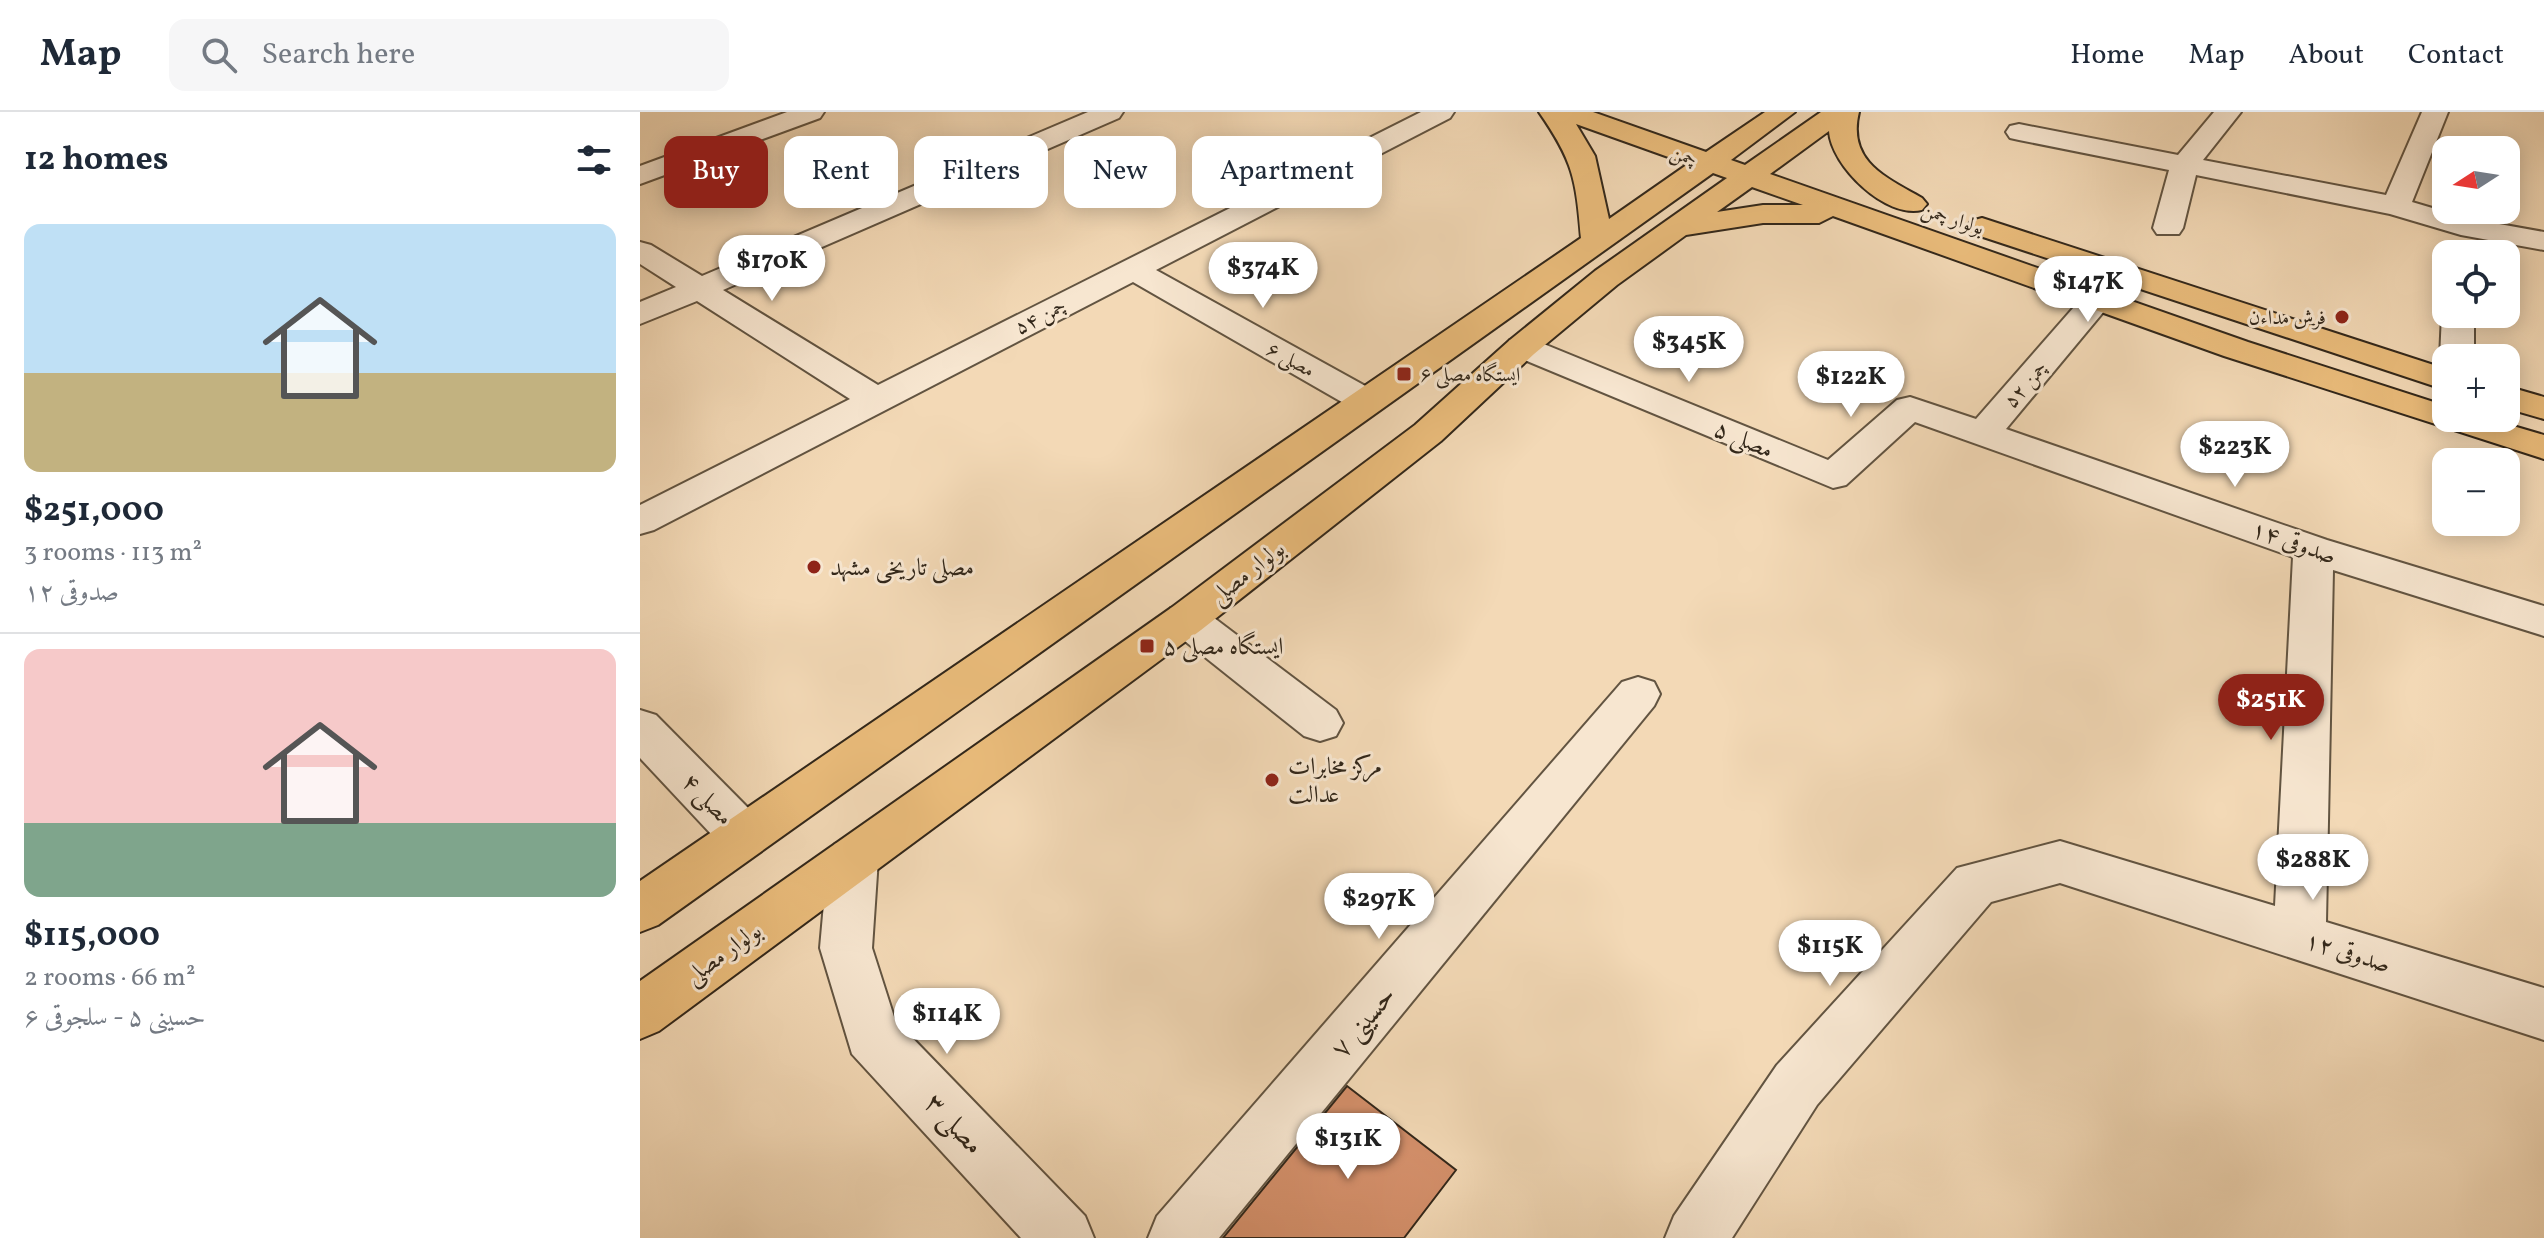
<!DOCTYPE html>
<meta charset="utf-8">
<style>
:root{--surface:#fff;--page:#f6f6f7;--text:#1f2937;--muted:#747a83;--line:#e0e1e3;--accent:#8f2418}
body{margin:0;font-family:Vollkorn,Amiri,serif;background:var(--page);color:var(--text);height:100vh;display:flex;flex-direction:column;font-size:30px;white-space:nowrap}
*{box-sizing:border-box;margin:0}
p{font-size:26px;color:var(--muted)}
.icon{flex:none;width:44px;height:44px;fill:none;stroke:currentColor;stroke-width:2;stroke-linecap:round;stroke-linejoin:round}
.map{position:relative;flex:1;overflow:hidden}
.sheet{display:flex;flex-direction:column;background:var(--surface);width:640px}
.sheet>*{flex:none}
.guide{position:absolute;left:24px;top:24px;width:760px;height:72px;display:flex;gap:16px}
.needle{width:52px;rotate:258deg}
.tools{position:absolute;left:1792px;top:24px;display:grid;gap:16px}
.tools a{display:grid;place-items:center;width:88px;height:88px;border-radius:16px;background:var(--surface);box-shadow:0 4px 20px #0003;font-size:40px}
.price{position:absolute;translate:-50% -68px;padding:0 18px;border-radius:28px;background:#fff;color:#222;font-size:26px;line-height:52px;filter:drop-shadow(0 2px 4px #0008)}
.price::after{content:'';position:absolute;left:50%;top:48px;width:24px;height:18px;margin-left:-12px;background:inherit;clip-path:polygon(0 0,100% 0,50% 100%)}
.price.current{background:var(--accent);color:#fff}
ul{padding:0;list-style:none}
li{display:grid;align-content:center;gap:16px;height:424px;padding:0 24px}
li+li{border-top:2px solid var(--line)}
li span{display:grid;place-items:center;height:248px;border-radius:16px;color:#555}
li>.icon{margin-inline-start:auto}
span .icon{width:144px;height:144px;fill:#fffc;stroke-width:1}
li b{font-size:34px}
h2{display:flex;justify-content:space-between;align-items:center;height:96px;padding:0 24px;font-size:34px}
.tag{padding:0 28px;border-radius:16px;background:var(--surface);box-shadow:0 4px 20px #0003;font-size:28px;line-height:72px}
.tag.current{background:var(--accent);color:#fff}
header{display:flex;align-items:center;gap:48px;box-sizing:border-box;height:112px;padding:0 40px;background:var(--surface);border-bottom:2px solid var(--line)}
header strong{font-size:38px}
nav{display:flex;gap:44px;margin-inline-start:auto;font-size:28px}
.search{width:560px;height:72px;background:var(--page);display:flex;align-items:center;gap:20px;box-sizing:border-box;padding:0 28px;border-radius:16px;color:var(--muted);font-size:30px}
main{display:flex;flex:1;min-height:0}
.map>svg:first-child{display:block}
.building{fill:#d38f6a;stroke:#32271a;stroke-width:2}
.lines{fill:none;stroke-linecap:round;stroke-linejoin:round}
.minor-casing{stroke:#625441;stroke-width:4}
.major-casing{stroke:#32271a;stroke-width:4}
.minor{fill:#f7e6d0;fill-rule:evenodd}
.major{fill:#eabc7b;fill-rule:evenodd}
.poi-dot{fill:#8f2418;stroke:#f7e6d0;stroke-width:3}
.labels{text-anchor:middle;stroke-width:6;stroke-linejoin:round;paint-order:stroke}
.far-street-label{font-size:20px;fill:#32271a;stroke:#f7e6d0}
.far-poi-label{font-size:20px;fill:#32271a;stroke:#f7e6d0;text-anchor:end}
.street-label{font-size:24px;fill:#32271a;stroke:#f7e6d0}
.poi-label{font-size:24px;fill:#32271a;stroke:#f7e6d0;text-anchor:start}
.near-street-label{font-size:28px;fill:#32271a;stroke:#f7e6d0}
</style>
<header>
<strong>Map</strong>
<div class="search"><svg class="icon" aria-label="search" viewBox="0 0 24 24"><circle cx="10" cy="10" r="6"/><path d="M15 15l6 6"/></svg>Search here</div>
<nav><a>Home</a><a>Map</a><a>About</a><a>Contact</a></nav>
</header>
<main>
<section class="sheet">
<h2>12 homes<svg class="icon" aria-label="filters" viewBox="0 0 24 24"><path d="M4 7h16M4 17h16"/><circle cx="9" cy="7" r="2"/><circle cx="15" cy="17" r="2"/></svg></h2>
<ul>
<li><span style="background:linear-gradient(#bfe0f5 60%,#c2b280 0)"><svg class="icon" aria-label="home" viewBox="0 0 24 24"><path d="M3 11l9-7 9 7M6 9v11h12V9"/></svg></span><div><b>$251,000</b><p>3 rooms · 113 m²</p><p>صدوقی ۱۲</p></div></li>
<li><span style="background:linear-gradient(#f6c9c9 70%,#7fa58c 0)"><svg class="icon" aria-label="home" viewBox="0 0 24 24"><path d="M3 11l9-7 9 7M6 9v11h12V9"/></svg></span><div><b>$115,000</b><p>2 rooms · 66 m²</p><p>حسینی ۵ - سلجوقی ۶</p></div></li>
</ul>
</section>
<div class="map">
<svg width="1904" height="1126" viewBox="0 0 1904 1126">
<rect width="100%" height="100%" fill="#f3d9b6"/>
<filter id="stains"><feTurbulence type="fractalNoise" baseFrequency=".0025" numOctaves="4"/><feColorMatrix values="0 0 0 0 .2 0 0 0 0 .09 0 0 0 0 .02 0 0 0 .5 -.17"/></filter>
<radialGradient id="worn" r=".72"><stop offset=".6" stop-color="#630" stop-opacity="0"/><stop offset="1" stop-color="#630" stop-opacity=".3"/></radialGradient>
<path class="building" d="M707,974L816,1058L764,1126H583Z"/>
<g class="lines">
<defs>
<g id="minor">
<path d="M147,0H184L180,6L0,72V54Z"/>
<path d="M448,0H483L479,6L83,178L238,273L781,0H814L810,6L516,158L738,281L744,289L738,297L726,300L714,297L493,170L14,418L0,422V393L210,287L57,189L0,212V190L36,175L0,152V130L11,133L62,164Z"/>
<path d="M1574,0H1601L1563,48L1746,83L1782,0H1808L1772,90L1826,106L1904,120V138L1821,123L1750,102L1556,63L1543,116L1539,122H1517L1513,116L1529,58L1379,28L1370,26L1366,20L1370,14L1379,12L1538,43Z"/>
<path d="M1459,176L1470,179L1475,186L1366,317L1687,428L1904,494V524L1693,458L1686,810L1904,876V928L1420,771L1351,790L1177,993L1092,1126H1025L1034,1104L1137,953L1317,756L1420,729L1635,794L1653,445L1275,310L1206,373L1193,376L870,242L865,235L870,228L882,225L894,228L1188,348L1257,288L1270,285L1336,307L1448,179Z"/>
<path d="M1806,196V202H1834V246H1806V253L1800,246L1802,202Z"/>
<path d="M546,492L561,496L696,598L703,611L696,624L680,629L664,624L531,518L525,507L531,496Z"/>
<path d="M998,565L1014,570L1020,582L1014,594L579,1126H508L517,1104L982,570Z"/>
<path d="M0,598L16,603L120,708L128,723L120,738L103,744L86,738L0,646Z"/>
<path d="M213,726L231,732L238,747L232,836L255,908L445,1104L454,1126H381L212,942L180,836L188,747L195,732Z"/>
</g>
<g id="major">
<path d="M899,0H953L1066,40L1125,0H1155L1091,48L1105,53L1181,0H1219C1207,49 1245,65 1282,86L1287,92L1282,98C1246,107 1191,54 1189,19L1130,62L1608,230L1806,294V306H1846L1904,323V347L1584,244L1193,104L1179,111H1123L1046,123L977,173L894,242L801,329L561,518L19,919L0,927V869L531,496L775,313L870,228L955,159L1087,66L1073,61L18,813L0,820V769L941,126C936,66 933,49 899,0ZM936,12L1048,52L969,107L955,44ZM1112,75L1163,93H1123L1077,100Z"/>
<path d="M1342,106L1806,257V278L1331,121L1327,115L1331,109Z"/>
<path d="M1866,274L1904,285V307L1866,296Z"/>
</g>
</defs>
<use href="#minor" class="minor-casing"/>
<use href="#major" class="major-casing"/>
<use href="#minor" class="minor"/>
<use href="#major" class="major"/>
</g>
<g class="poi-dot">
<circle cx="1702" cy="205" r="8"/>
<rect x="756" y="254" width="16" height="16" rx="4"/>
<circle cx="174" cy="455" r="8"/>
<rect x="499" y="526" width="16" height="16" rx="4"/>
<circle cx="632" cy="668" r="8"/>
</g>
<g class="labels">
<g class="far-street-label">
<text transform="translate(1044 43) rotate(20)" y="7">چمن</text>
<text transform="translate(1313 106) rotate(18)" y="7">بولوار چمن</text>
<text transform="translate(400 204) rotate(-27)" y="7">چمن ۵۴</text>
<text transform="translate(651 247) rotate(29)" y="7">مصلی ۶</text>
<text transform="translate(1385 272) rotate(-49)" y="7">چمن ۵۲</text>
</g>
<g class="far-poi-label">
<text x="1686" y="212">فرش مداءن</text>
<text x="780" y="269" text-anchor="start">ایستگاه مصلی ۶</text>
</g>
<g class="street-label">
<text transform="translate(1104 327) rotate(23)" y="8">مصلی ۵</text>
<text transform="translate(1654 430) rotate(19)" y="8">صدوقی ۱۴</text>
<text transform="translate(607 460) rotate(-38)" y="8">بولوار مصلی</text>
<text transform="translate(68 687) rotate(46)" y="8">مصلی ۴</text>
<text transform="translate(1708 840) rotate(17)" y="8">صدوقی ۱۲</text>
<text transform="translate(83 841) rotate(-36)" y="8">بولوار مصلی</text>
</g>
<g class="poi-label">
<text x="190" y="463">مصلی تاریخی مشهد</text>
<text x="523" y="542">ایستگاه مصلی ۵</text>
<text x="648" y="662">مرکز مخابرات<tspan x="648" dy="28">عدالت</tspan></text>
</g>
<g class="near-street-label">
<text transform="translate(722 909) rotate(-50)" y="10">حسینی ۷</text>
<text transform="translate(315 1011) rotate(47)" y="10">مصلی ۳</text>
</g>
</g>
<rect width="100%" height="100%" filter="url(#stains)"/>
<rect width="100%" height="100%" fill="url(#worn)"/>
</svg>
<div class="tools">
<a><svg class="needle" viewBox="-14 -14 28 28"><path d="M0-13l5 13h-10z" fill="#e53935"/><path d="M0 13l5-13h-10z" fill="#747a83"/></svg></a>
<a><svg class="icon" aria-label="locate" viewBox="0 0 24 24"><circle cx="12" cy="12" r="6"/><path d="M12 2v4M12 18v4M2 12h4M18 12h4"/></svg></a>
<a>+</a>
<a>−</a>
</div>
<b class="price" style="left:132px;top:191px">$170K</b>
<b class="price" style="left:623px;top:198px">$374K</b>
<b class="price" style="left:1448px;top:212px">$147K</b>
<b class="price" style="left:1049px;top:272px">$345K</b>
<b class="price" style="left:1211px;top:307px">$122K</b>
<b class="price" style="left:1595px;top:377px">$223K</b>
<b class="price current" style="left:1631px;top:630px">$251K</b>
<b class="price" style="left:1673px;top:790px">$288K</b>
<b class="price" style="left:739px;top:829px">$297K</b>
<b class="price" style="left:1190px;top:876px">$115K</b>
<b class="price" style="left:307px;top:944px">$114K</b>
<b class="price" style="left:708px;top:1069px">$131K</b>
<div class="guide">
<a class="tag current">Buy</a>
<a class="tag">Rent</a>
<a class="tag">Filters</a>
<a class="tag">New</a>
<a class="tag">Apartment</a>
</div>
</div>
</main>
